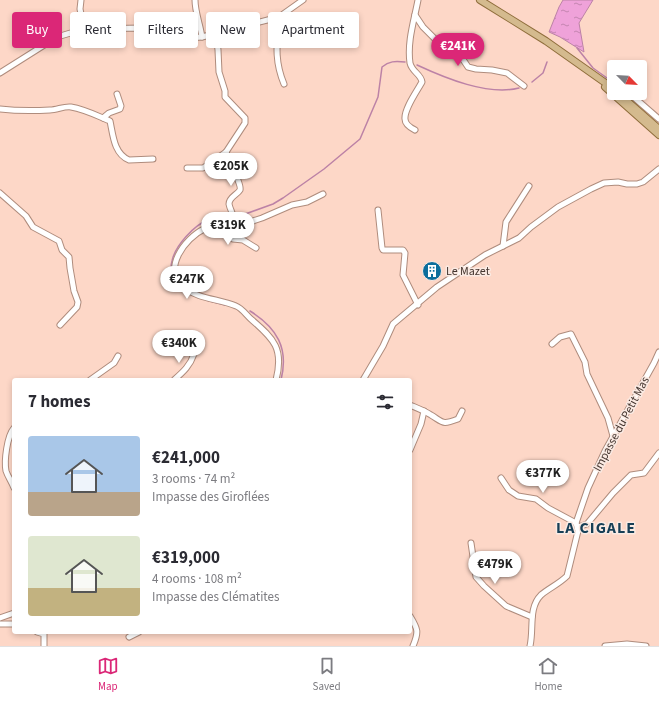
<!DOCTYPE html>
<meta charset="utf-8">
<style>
:root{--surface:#fff;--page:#f2f2f3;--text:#2b2b33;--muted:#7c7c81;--line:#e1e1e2;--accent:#db2777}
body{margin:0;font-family:"Source Sans 3",sans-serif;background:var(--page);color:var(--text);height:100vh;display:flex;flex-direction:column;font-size:15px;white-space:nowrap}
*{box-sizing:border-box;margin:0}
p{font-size:13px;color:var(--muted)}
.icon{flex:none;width:22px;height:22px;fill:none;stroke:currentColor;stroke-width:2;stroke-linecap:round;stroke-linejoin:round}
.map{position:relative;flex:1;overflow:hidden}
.sheet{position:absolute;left:12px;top:378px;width:400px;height:256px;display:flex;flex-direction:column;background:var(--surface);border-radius:4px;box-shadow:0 2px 6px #0003}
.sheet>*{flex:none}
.banner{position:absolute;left:12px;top:12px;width:400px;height:36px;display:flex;gap:8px}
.needle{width:26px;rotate:114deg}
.fabs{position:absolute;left:607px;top:60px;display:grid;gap:8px}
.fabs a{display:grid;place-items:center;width:40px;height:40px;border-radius:4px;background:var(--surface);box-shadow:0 2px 6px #0003;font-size:20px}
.price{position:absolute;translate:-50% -34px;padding:0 9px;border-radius:14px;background:#fff;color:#222;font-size:13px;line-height:26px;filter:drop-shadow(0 1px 2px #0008)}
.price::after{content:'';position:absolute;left:50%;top:24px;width:12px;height:9px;margin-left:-6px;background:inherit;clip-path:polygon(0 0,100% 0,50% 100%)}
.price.selected{background:var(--accent);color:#fff}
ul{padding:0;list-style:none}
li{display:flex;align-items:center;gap:12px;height:100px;padding:0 16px}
li span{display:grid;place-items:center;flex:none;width:112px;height:80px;border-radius:4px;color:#555}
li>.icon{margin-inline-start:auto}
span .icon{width:48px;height:48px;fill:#fffc;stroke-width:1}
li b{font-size:17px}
h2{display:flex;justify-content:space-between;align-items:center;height:48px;padding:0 16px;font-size:17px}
.chip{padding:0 14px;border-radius:4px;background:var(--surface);box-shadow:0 2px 6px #0003;font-size:14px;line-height:36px}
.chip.selected{background:var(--accent);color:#fff}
.tab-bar{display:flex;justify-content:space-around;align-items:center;height:56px;border-top:1px solid var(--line);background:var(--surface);font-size:11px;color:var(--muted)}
.tab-bar a{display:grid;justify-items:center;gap:2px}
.tab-bar .selected{color:var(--accent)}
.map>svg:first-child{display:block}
.water{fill:url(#water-ripples);stroke:#bc82a6}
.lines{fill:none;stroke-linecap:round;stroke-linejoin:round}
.stream{stroke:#bc82a6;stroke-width:1.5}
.minor-casing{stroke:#af8c7d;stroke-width:7}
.major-casing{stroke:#8f6e3c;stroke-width:8}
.minor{stroke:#fff;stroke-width:5}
.major{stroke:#d4ba8e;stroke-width:6}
.labels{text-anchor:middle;stroke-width:3;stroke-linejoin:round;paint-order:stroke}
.poi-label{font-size:12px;fill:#453630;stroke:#faeae3;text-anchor:start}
.street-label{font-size:12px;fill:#453630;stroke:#faeae3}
.district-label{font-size:16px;font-weight:bold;letter-spacing:1px;fill:#173f56;stroke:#faeae3}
</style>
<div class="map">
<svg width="659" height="646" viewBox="0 0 659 646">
<defs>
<pattern id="water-ripples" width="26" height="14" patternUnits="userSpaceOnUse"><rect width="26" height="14" fill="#efa2d9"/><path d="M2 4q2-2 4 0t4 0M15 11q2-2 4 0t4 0" fill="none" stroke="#c385b0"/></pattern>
</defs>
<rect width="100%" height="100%" fill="#fdd7c7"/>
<path class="water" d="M563,0H593L579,23L584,52L560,37L549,32L559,7Z"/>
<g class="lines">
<g class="stream">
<path d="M577,48L593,68L614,83"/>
<path d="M417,65C445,78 488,96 519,88"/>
<path d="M532,82L543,73L547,62"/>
<path d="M237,217L273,204L283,198L324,169L360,139L378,97L382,67C389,61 395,61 405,62"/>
<path d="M176,282C172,276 170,268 172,261C175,246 194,225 208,220"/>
<path d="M206,300L225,305"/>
<path d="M250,311C277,328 289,348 281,380"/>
</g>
<defs>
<g id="minor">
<path d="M81,0L80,9L84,29"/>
<path d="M195,0C195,12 200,24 202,37"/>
<path d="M415,15L423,27L436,40L458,52L468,67L476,69L492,70L507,73L524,86"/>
<path d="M279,17C277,43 274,60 284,84"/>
<path d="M0,73L57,37L84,29L143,28L171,37L188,38L202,37L279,17L303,0"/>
<path d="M629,93L659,119"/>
<path d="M0,109C17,111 33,111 50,110C57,110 64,106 71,107C84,109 98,116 110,121C113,135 114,154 129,160L153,159"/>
<path d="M103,118L109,113L120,109L121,106L117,94"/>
<path d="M415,130C411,128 405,124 405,119C404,109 417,91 422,82C421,74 412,72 410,63C407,42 414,21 418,0"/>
<path d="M226,152C228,159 242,185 240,190C237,195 229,197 229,204C230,210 234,214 233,219C223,222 213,224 204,229C185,238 161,270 184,288C199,299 219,299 236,306C242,308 247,316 252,320C274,339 284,349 276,380"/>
<path d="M187,168H203L226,152L245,123V118L225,97V91L219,72L218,50L216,33"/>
<path d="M0,193L26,216L33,227L59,241L62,250L69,257L70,268L74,291L78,302L77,307L60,325"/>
<path d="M378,210L382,248L383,250H403L405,253L403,275L418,305"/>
<path d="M233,219L244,224L262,218L292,205L307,202L323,194"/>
<path d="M225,221L230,236L233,239L243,240L256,248"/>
<path d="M503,246L506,222L529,186"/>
<path d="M552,344L560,337L571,334L585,362L587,374L608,418L613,436"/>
<path d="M90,380L114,363L118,356"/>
<path d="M174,380C183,372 190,366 194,354"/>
<path d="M363,380L383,346L393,324L437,287L485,255L519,238L531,227L558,207L591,189L604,183L618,182L627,184H637L643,182L659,169"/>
<path d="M410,405C417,408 425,411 431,415C444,423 442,425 458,419L462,411"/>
<path d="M14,428C7,436 4,461 6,471C8,477 12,482 14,488"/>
<path d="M410,450L421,424L424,411"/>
<path d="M501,478L509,490L518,496L536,499L548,508L576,523"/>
<path d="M578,527L587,524L613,493L631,475L644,473L659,453"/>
<path d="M471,543L476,577L484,586L506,606L532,617"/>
<path d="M410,616C418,629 419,632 413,646"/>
<path d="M0,618L14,613"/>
<path d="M0,624H14"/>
<path d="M37,632L44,634V646"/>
<path d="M129,637L139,632"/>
<path d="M530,646C534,629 528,608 541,595C549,588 559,584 567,576L578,531L576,523L588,488L605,451L654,363L659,352"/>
<path d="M605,646L627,644L646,646"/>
</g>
<g id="major">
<path d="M480,0L546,41L614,89"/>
<path d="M605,87L659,135"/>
<path d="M618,93L659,129"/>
</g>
</defs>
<use href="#minor" class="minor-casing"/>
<use href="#major" class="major-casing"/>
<use href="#minor" class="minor"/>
<use href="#major" class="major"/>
</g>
<defs>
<symbol id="building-disc" viewBox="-11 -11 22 22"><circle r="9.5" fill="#0d6e9c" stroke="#faeae3"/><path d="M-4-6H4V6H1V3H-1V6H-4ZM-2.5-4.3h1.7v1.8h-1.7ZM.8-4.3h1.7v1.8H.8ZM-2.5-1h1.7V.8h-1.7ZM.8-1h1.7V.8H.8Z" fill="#fff"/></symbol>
</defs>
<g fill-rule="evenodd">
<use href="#building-disc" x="421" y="260" width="22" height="22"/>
</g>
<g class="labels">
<g class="poi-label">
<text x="446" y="275">Le Mazet</text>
</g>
<g class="street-label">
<text transform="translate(621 424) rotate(-62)" y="4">Impasse du Petit Mas</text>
</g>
<g class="district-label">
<text x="596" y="533">LA CIGALE</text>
</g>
</g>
</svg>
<div class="fabs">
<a><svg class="needle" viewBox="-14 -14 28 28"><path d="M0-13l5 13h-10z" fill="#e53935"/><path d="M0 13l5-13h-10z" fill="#7c7c81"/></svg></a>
</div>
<b class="price selected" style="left:458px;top:67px">€241K</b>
<b class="price" style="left:231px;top:187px">€205K</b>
<b class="price" style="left:228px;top:246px">€319K</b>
<b class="price" style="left:187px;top:300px">€247K</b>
<b class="price" style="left:179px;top:364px">€340K</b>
<b class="price" style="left:543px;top:494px">€377K</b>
<b class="price" style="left:495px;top:585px">€479K</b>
<div class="banner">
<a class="chip selected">Buy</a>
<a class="chip">Rent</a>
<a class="chip">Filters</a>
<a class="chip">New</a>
<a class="chip">Apartment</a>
</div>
<section class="sheet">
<h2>7 homes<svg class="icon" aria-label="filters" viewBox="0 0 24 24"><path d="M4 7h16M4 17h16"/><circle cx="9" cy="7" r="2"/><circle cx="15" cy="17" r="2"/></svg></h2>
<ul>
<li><span style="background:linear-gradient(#a9c7e8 70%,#b9a48a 0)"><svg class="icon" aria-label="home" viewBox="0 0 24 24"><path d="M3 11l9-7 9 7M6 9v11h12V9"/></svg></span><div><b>€241,000</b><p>3 rooms · 74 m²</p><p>Impasse des Giroflées</p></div></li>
<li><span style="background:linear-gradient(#dfe7d0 65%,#c2b280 0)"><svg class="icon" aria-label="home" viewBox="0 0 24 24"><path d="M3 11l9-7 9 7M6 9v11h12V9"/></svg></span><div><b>€319,000</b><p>4 rooms · 108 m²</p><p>Impasse des Clématites</p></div></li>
</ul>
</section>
</div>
<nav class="tab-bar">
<a class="selected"><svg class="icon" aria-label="map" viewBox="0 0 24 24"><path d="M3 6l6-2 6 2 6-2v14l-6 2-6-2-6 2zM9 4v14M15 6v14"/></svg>Map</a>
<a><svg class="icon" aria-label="saved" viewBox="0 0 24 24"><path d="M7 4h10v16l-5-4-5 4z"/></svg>Saved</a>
<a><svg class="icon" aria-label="home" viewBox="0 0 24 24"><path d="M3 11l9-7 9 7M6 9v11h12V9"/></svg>Home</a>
</nav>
